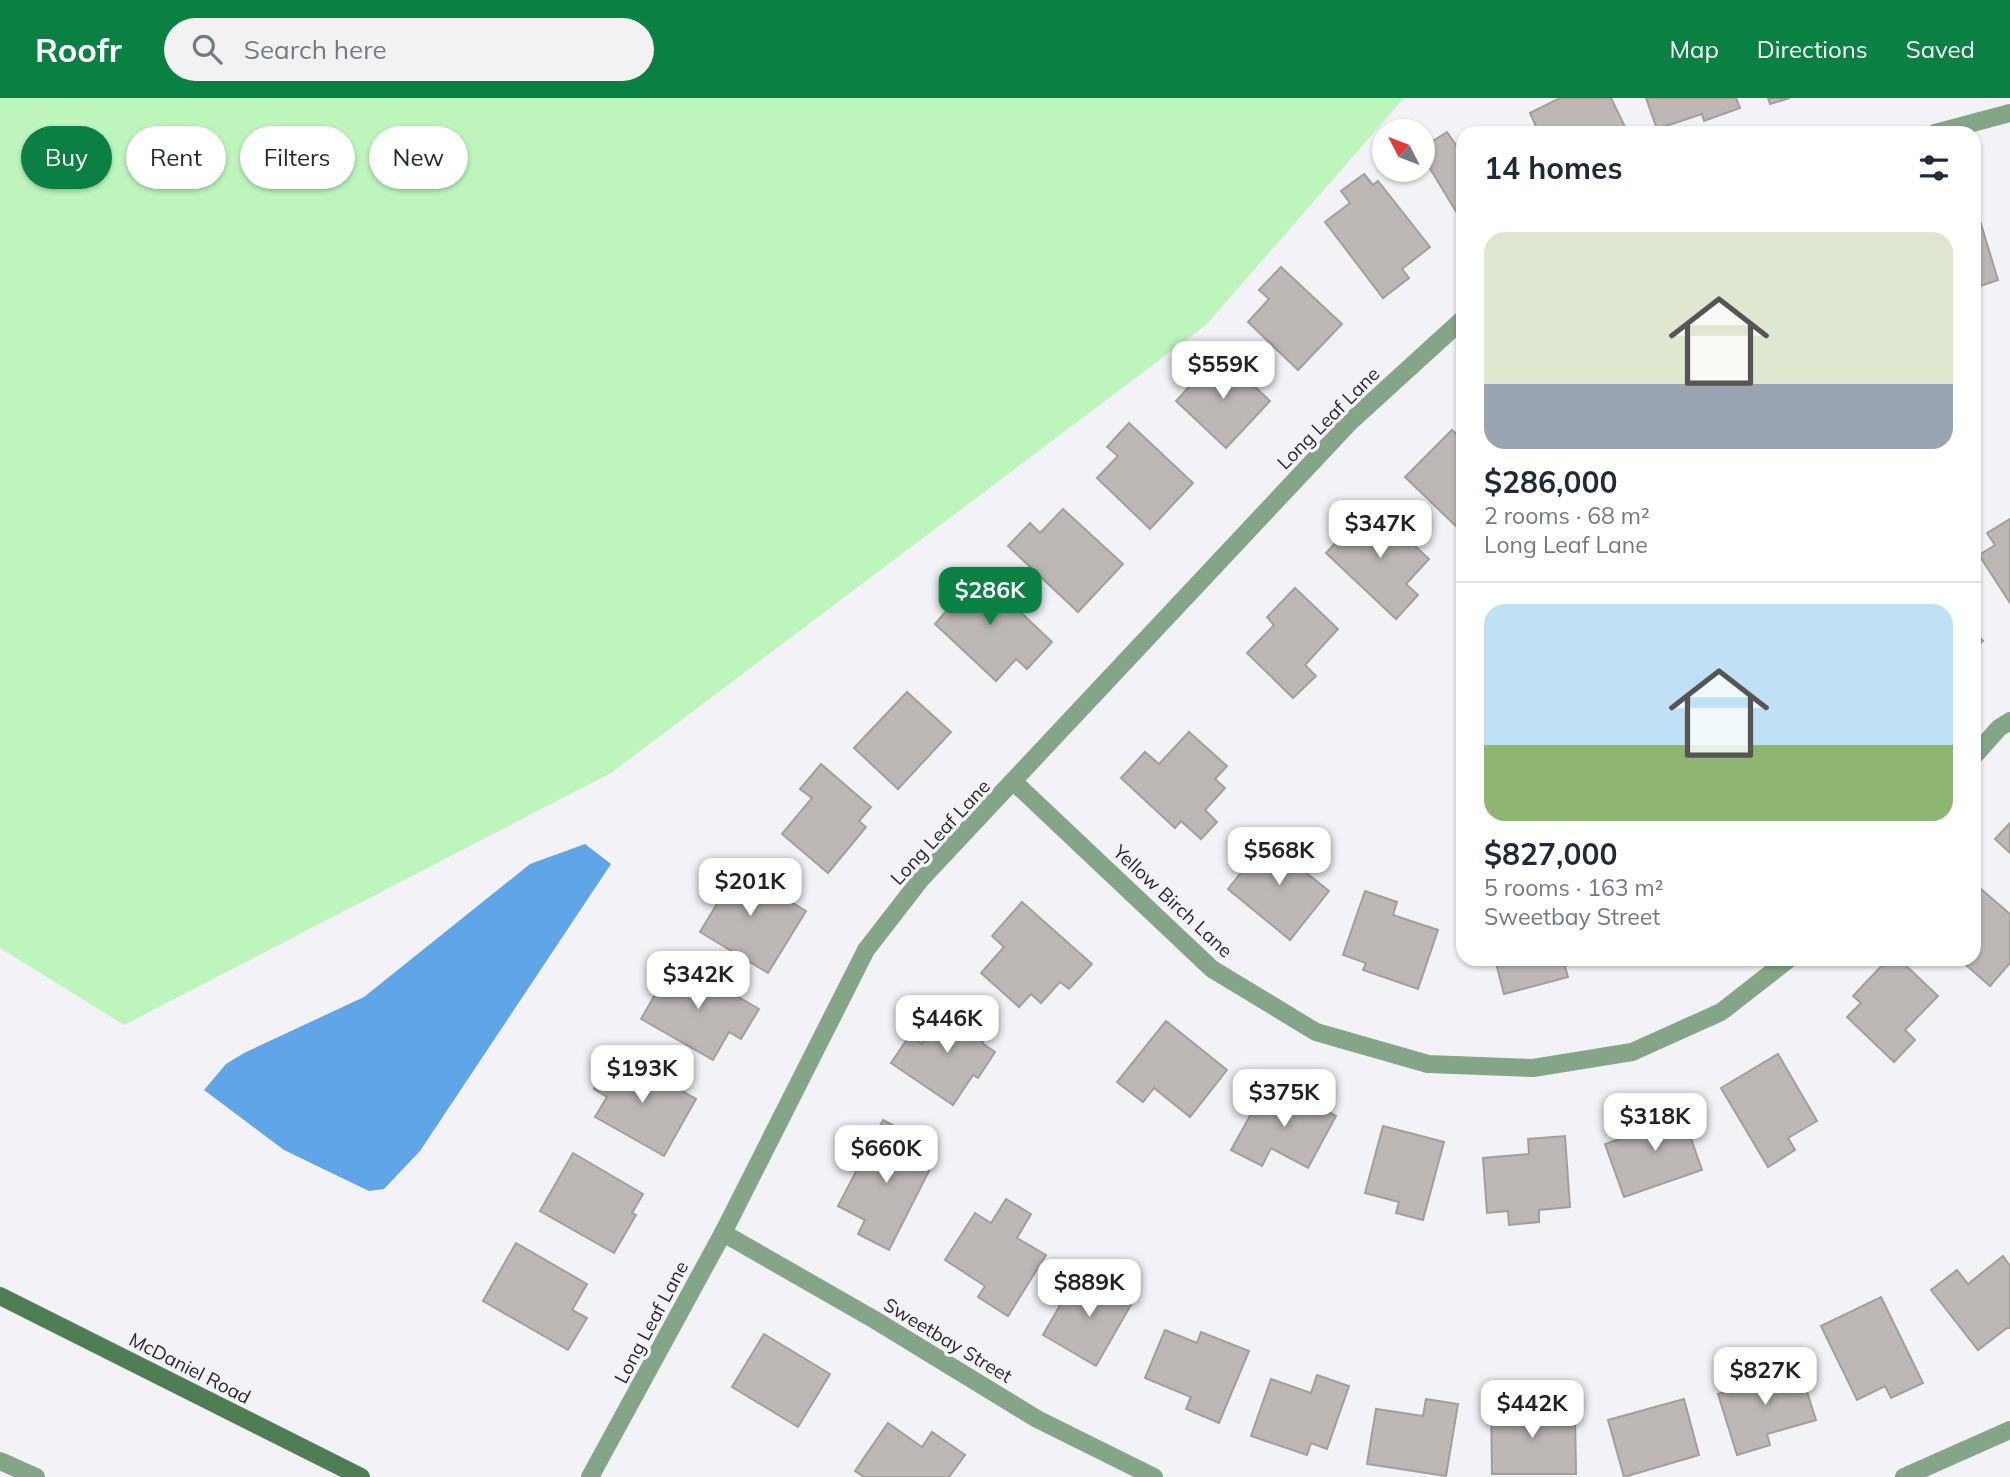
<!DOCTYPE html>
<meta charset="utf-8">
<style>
:root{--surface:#fff;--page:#f2f2f3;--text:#1f2937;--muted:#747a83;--line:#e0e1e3;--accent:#0b8043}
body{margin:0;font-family:Mulish,sans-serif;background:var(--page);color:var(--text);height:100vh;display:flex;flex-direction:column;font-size:26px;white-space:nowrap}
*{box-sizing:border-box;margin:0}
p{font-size:23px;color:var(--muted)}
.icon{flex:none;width:38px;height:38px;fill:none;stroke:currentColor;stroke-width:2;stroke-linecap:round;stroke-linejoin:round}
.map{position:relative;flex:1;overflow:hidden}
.panel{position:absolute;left:1456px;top:28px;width:525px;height:840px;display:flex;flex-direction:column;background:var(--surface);border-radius:21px;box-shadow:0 2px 5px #0004}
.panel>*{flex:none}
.top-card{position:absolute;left:21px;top:28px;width:665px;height:63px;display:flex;gap:14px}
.needle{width:46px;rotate:312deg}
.buttons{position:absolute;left:1372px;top:21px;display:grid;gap:14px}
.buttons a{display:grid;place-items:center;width:63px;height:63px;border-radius:50%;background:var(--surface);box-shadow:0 2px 5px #0004;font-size:35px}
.price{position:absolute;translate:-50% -60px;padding:0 16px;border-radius:14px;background:#fff;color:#222;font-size:23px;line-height:46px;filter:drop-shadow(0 2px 4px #0008)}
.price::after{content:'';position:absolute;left:50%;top:42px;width:21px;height:16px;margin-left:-10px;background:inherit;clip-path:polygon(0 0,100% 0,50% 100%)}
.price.active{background:var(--accent);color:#fff}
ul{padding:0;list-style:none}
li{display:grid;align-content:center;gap:14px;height:371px;padding:0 28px}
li+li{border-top:2px solid var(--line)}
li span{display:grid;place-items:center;height:217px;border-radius:21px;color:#555}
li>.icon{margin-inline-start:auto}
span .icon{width:126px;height:126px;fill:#fffc;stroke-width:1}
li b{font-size:30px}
h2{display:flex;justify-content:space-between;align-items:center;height:84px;padding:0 28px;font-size:30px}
.chip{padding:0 24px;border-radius:32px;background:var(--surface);box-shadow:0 2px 5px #0004;font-size:24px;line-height:63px}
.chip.active{background:var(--accent);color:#fff}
header{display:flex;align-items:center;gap:42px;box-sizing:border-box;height:98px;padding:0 35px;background:var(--accent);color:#fff}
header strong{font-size:33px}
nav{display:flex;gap:38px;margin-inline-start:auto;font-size:24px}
.search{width:490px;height:63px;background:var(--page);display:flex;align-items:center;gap:18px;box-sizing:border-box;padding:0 24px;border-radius:38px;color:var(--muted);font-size:26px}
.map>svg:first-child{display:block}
.green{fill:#bdf5bd}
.water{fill:#60a5e8}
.building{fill:#bdb8b5;stroke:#a39e9b;stroke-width:2}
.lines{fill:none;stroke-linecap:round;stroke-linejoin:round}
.minor{stroke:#85a588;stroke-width:18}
.secondary{stroke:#4f7e55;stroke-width:18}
.labels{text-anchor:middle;stroke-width:7;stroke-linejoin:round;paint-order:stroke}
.street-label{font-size:19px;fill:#29292a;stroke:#f3f2f7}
</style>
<header>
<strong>Roofr</strong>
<div class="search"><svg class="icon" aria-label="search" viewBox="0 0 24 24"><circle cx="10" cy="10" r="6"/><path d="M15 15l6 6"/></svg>Search here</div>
<nav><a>Map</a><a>Directions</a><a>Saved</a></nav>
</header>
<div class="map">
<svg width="2010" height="1379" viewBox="0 0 2010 1379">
<rect width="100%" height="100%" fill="#f3f2f7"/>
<path class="green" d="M0,0H1404L1206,227L611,675L124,927L0,850Z"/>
<path class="water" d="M585,746L611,766L420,1053L384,1091L369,1093L284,1052L204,992L226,966L244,955L364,899L530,766Z"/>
<g class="building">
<path d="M1560,0H1611L1628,35H1539L1530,15Z"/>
<path d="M1646,0H1736L1740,10L1704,23L1702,16L1657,31Z"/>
<path d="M1768,0H1790L1770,6Z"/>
<path d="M1447,34L1456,47L1463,43V125L1423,59V49Z"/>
<path d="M1364,76L1373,87L1378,83L1430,149L1402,171L1409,180L1383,200L1325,124L1350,105L1341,93Z"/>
<path d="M1974,103L1998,182L1974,190Z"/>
<path d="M1281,169L1342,226L1298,272L1248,224L1269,201L1259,192Z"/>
<path d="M1220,256L1270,303L1226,350L1176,303Z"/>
<path d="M1129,325L1193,385L1150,431L1097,380L1118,358L1107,349Z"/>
<path d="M1452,332L1463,342V435L1405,379Z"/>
<path d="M1371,407L1429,461L1406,486L1418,497L1396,521L1326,455Z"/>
<path d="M1063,411L1123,466L1078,514L1008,448L1030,425L1040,435Z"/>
<path d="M2010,421V505L1979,457L1995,447L1987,435Z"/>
<path d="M975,471L1052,544L1027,571L1016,561L996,583L935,526L949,510L943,505Z"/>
<path d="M1295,490L1338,531L1305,567L1316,578L1293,600L1247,555L1274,527L1267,519Z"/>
<path d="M1974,533L1983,543L1974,551Z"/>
<path d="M907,594L951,634L898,691L854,650Z"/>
<path d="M1189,634L1227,668L1215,681L1225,690L1205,712L1217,724L1201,741L1181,723L1175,730L1121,680L1145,654L1159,666Z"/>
<path d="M821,666L871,709L859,723L866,729L828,775L782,736L812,700L800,691Z"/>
<path d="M2010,725V755L1995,741Z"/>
<path d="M1274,733L1297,751L1289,761L1329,793L1290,842L1228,791Z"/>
<path d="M724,764L806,813L768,875L700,834L720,801L706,793Z"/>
<path d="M1974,785L2010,816V865L1990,888L1959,861H1974Z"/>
<path d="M1365,793L1397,804L1393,817L1438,832L1418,891L1363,872L1366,865L1343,857Z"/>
<path d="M1022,804L1092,866L1069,891L1060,884L1041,905L1031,896L1019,909L981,875L1004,849L992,838Z"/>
<path d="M1495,861H1563L1568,879L1504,896Z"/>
<path d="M1888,861H1899L1938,898L1905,932L1915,942L1894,964L1847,919L1861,905L1853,898Z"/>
<path d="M675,862L759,911L741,941L729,934L713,962L641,921Z"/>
<path d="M950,905L990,933L982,945L995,954L978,980L973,977L953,1007L891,965L910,937L922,946Z"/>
<path d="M1166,923L1227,972L1190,1019L1154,990L1143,1004L1117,984Z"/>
<path d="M615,955L696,1001L664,1058L595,1019L607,999L594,991Z"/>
<path d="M1778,956L1817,1023L1788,1040L1795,1052L1768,1069L1721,990Z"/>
<path d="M1282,989L1336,1018L1308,1070L1271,1050L1262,1068L1231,1052L1262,996L1275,1002Z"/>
<path d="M1679,1006L1702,1072L1624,1099L1605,1046L1649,1031L1644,1018Z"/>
<path d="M883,1022L914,1038L907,1052L933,1065L889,1152L858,1136L865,1122L838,1108Z"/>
<path d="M1383,1028L1444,1044L1423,1122L1396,1115L1399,1104L1365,1095Z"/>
<path d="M1565,1038L1570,1109L1539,1112V1124L1509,1127L1508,1113L1487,1115L1483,1060L1529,1056L1528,1041Z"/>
<path d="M573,1055L643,1096L632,1115L636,1117L614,1155L540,1113Z"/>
<path d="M1006,1101L1031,1116L1017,1140L1046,1157L1008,1218L978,1199L985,1188L945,1162L975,1115L991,1125Z"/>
<path d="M516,1145L587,1186L572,1212L587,1220L568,1252L483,1203Z"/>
<path d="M2003,1158L2010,1168V1230H2007L1978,1252L1931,1192L1957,1172L1968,1186Z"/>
<path d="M1105,1181L1136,1198L1096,1268L1043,1237L1074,1183L1096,1196Z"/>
<path d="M1881,1199L1923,1285L1891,1300L1885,1288L1857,1302L1821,1228Z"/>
<path d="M1165,1232L1197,1245L1201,1234L1249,1253L1219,1325L1186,1311L1191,1299L1145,1280Z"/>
<path d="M764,1236L830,1276L798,1329L732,1289Z"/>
<path d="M1765,1266L1769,1281L1800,1272L1816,1322L1767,1336L1770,1347L1737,1357L1718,1296L1742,1288L1738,1274Z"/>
<path d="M1317,1277L1349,1288L1327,1351L1311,1345L1307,1357L1251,1338L1271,1281L1311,1295Z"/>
<path d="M1426,1301L1458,1306L1446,1378L1367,1366L1376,1311L1423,1318Z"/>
<path d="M1684,1301L1699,1357L1624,1379L1608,1322Z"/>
<path d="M1542,1303V1316L1575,1315L1576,1376H1492L1491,1304Z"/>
<path d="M888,1325L922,1349L932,1334L965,1357L949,1379H864L855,1373Z"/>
</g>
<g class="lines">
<g class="minor">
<path d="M1935,35L2010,15"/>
<path d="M1974,658L1999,630L2010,623"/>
<path d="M1014,684L1212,871L1316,934L1428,966L1533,970L1632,954L1721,914L1789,861"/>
<path d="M723,1135L875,1222L1037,1321L1154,1379"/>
<path d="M0,1363L36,1379"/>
<path d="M590,1379L723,1135L866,852L921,781L1350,324L1463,221"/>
<path d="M1904,1379L2010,1332"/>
</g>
<path class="secondary" d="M0,1198L361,1379"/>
</g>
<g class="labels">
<g class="street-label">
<text transform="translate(1328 320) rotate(-45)" y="7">Long Leaf Lane</text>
<text transform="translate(940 734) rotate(-47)" y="7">Long Leaf Lane</text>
<text transform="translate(1173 803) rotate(43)" y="7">Yellow Birch Lane</text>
<text transform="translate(651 1224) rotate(-62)" y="7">Long Leaf Lane</text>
<text transform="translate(948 1242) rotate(31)" y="7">Sweetbay Street</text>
<text transform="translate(190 1270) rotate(27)" y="7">McDaniel Road</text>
</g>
</g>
</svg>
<div class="buttons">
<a><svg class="needle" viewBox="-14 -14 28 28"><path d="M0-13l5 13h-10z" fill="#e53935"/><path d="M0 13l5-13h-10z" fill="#747a83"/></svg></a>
</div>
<b class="price" style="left:1223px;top:303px">$559K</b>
<b class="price" style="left:1380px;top:462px">$347K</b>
<b class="price active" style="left:990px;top:529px">$286K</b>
<b class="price" style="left:1279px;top:789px">$568K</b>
<b class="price" style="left:750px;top:820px">$201K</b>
<b class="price" style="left:698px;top:913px">$342K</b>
<b class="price" style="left:947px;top:957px">$446K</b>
<b class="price" style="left:642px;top:1007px">$193K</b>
<b class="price" style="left:1284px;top:1031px">$375K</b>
<b class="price" style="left:1655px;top:1055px">$318K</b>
<b class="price" style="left:886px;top:1087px">$660K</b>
<b class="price" style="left:1089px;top:1221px">$889K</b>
<b class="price" style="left:1765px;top:1309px">$827K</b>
<b class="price" style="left:1532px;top:1342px">$442K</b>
<div class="top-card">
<a class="chip active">Buy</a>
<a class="chip">Rent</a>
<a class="chip">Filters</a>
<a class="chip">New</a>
</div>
<section class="panel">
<h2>14 homes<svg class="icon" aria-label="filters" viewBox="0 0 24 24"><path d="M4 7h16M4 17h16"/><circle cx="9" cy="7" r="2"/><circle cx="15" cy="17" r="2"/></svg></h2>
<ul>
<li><span style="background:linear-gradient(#dfe7d0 70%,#9aa5b1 0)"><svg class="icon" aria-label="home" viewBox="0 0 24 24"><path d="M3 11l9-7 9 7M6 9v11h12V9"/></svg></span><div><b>$286,000</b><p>2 rooms · 68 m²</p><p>Long Leaf Lane</p></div></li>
<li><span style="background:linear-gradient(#bfe0f5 65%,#8fb573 0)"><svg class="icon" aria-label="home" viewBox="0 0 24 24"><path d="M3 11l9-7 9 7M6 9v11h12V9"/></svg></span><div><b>$827,000</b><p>5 rooms · 163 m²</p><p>Sweetbay Street</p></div></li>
</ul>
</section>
</div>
